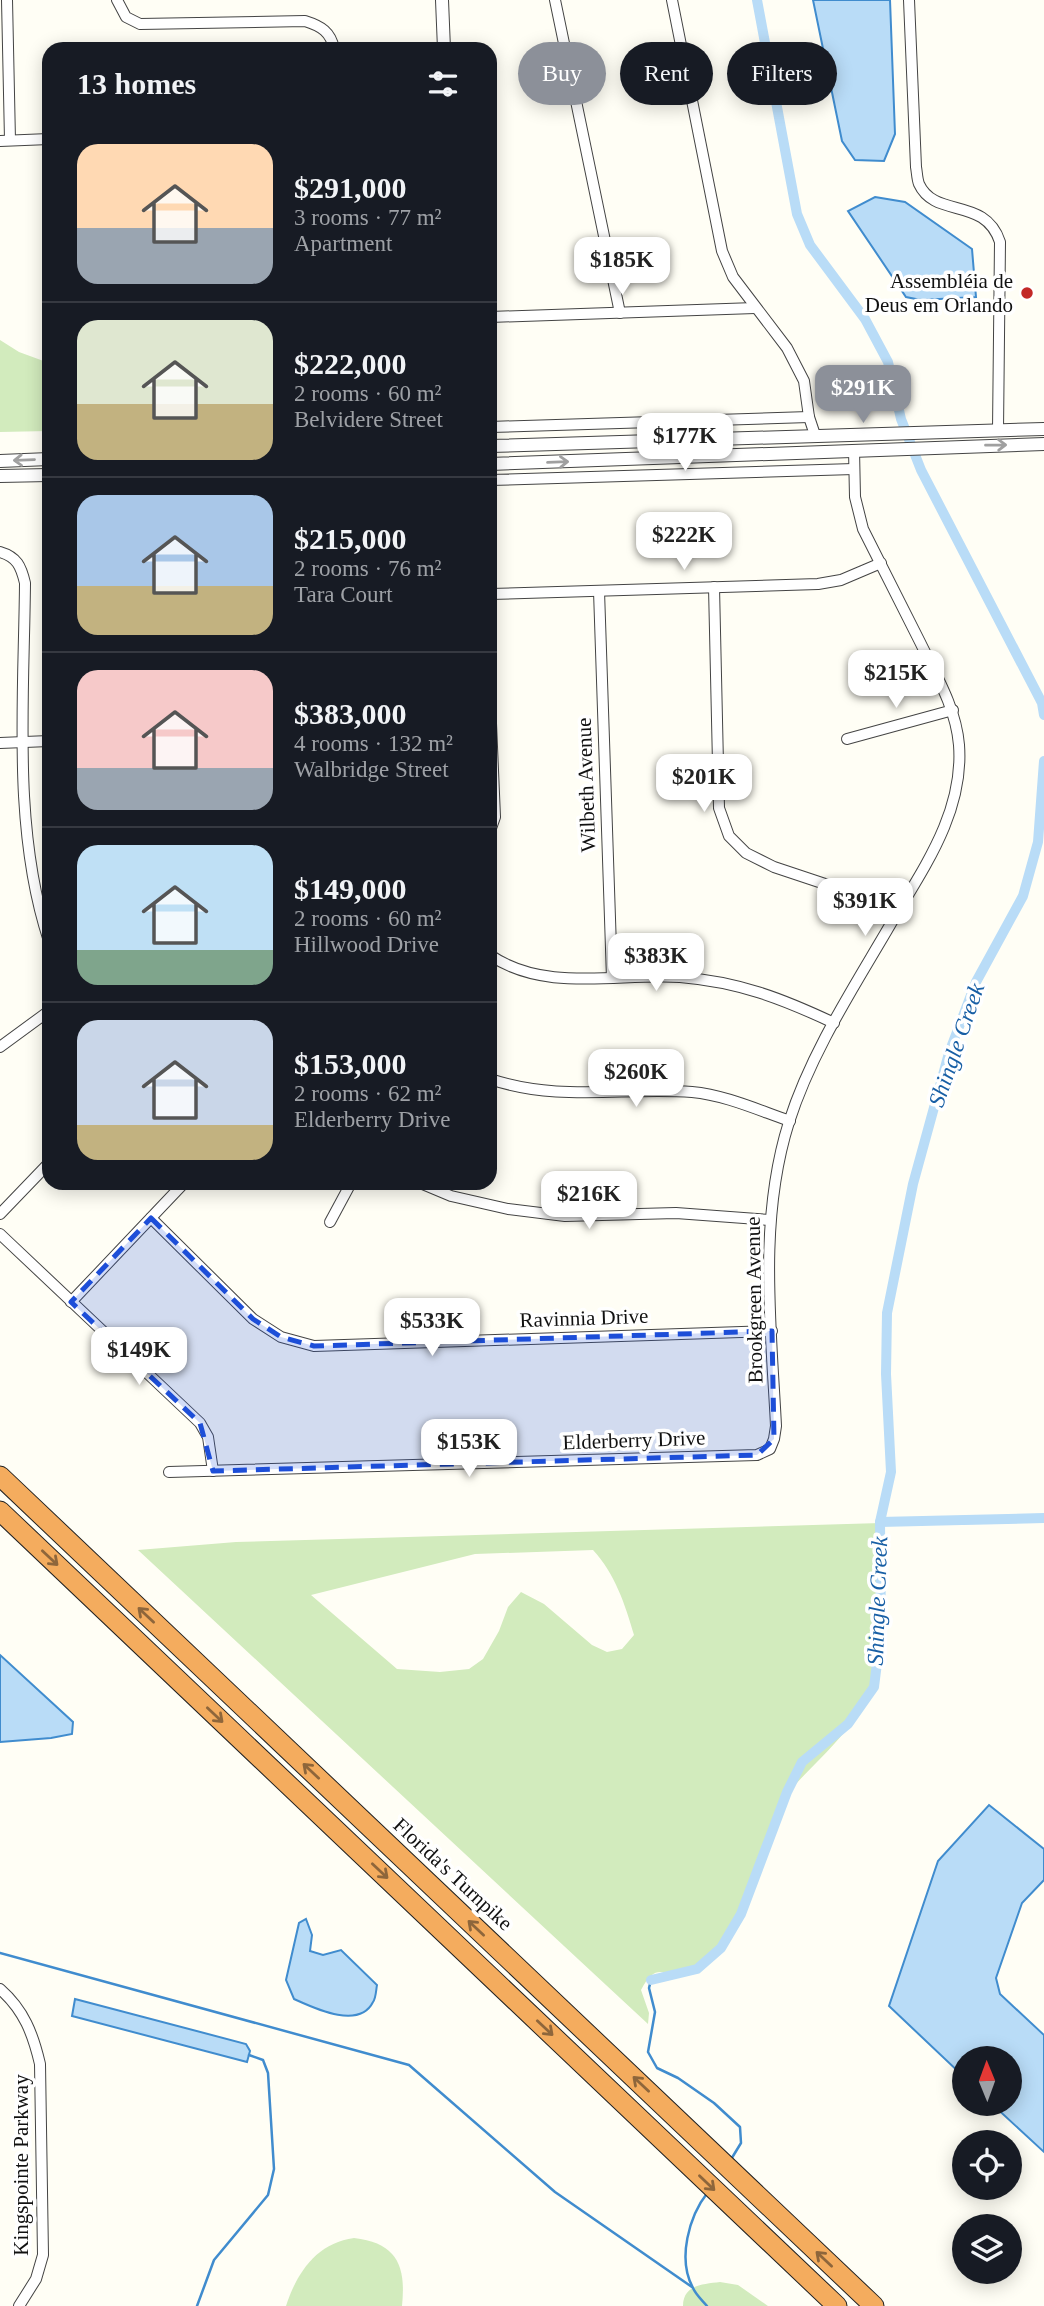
<!DOCTYPE html>
<meta charset="utf-8">
<style>
:root{--surface:#171b24;--page:#242831;--text:#f1f3f6;--muted:#9ea1a6;--line:#363941;--accent:#8c9099}
body{margin:0;font-family:Georgia,serif;background:var(--page);color:var(--text);height:100vh;display:flex;flex-direction:column;font-size:26px;white-space:nowrap}
*{box-sizing:border-box;margin:0}
p{font-size:23px;color:var(--muted)}
.icon{flex:none;width:38px;height:38px;fill:none;stroke:currentColor;stroke-width:2;stroke-linecap:round;stroke-linejoin:round}
.map{position:relative;flex:1;overflow:hidden}
.panel{position:absolute;left:42px;top:42px;width:455px;height:1148px;display:flex;flex-direction:column;background:var(--surface);border-radius:21px;box-shadow:0 4px 18px #0003}
.panel>*{flex:none}
.top-card{position:absolute;left:518px;top:42px;width:420px;height:63px;display:flex;gap:14px}
.needle{width:46px;rotate:359deg}
.fabs{position:absolute;left:952px;top:2046px;display:grid;gap:14px}
.fabs a{display:grid;place-items:center;width:70px;height:70px;border-radius:50%;background:var(--surface);box-shadow:0 4px 18px #0003;font-size:35px}
.price{position:absolute;translate:-50% -60px;padding:0 16px;border-radius:14px;background:#fff;color:#222;font-size:23px;line-height:46px;filter:drop-shadow(0 2px 4px #0008)}
.price::after{content:'';position:absolute;left:50%;top:42px;width:21px;height:16px;margin-left:-10px;background:inherit;clip-path:polygon(0 0,100% 0,50% 100%)}
.price.current{background:var(--accent);color:#fff}
ul{padding:0;list-style:none}
li{display:flex;align-items:center;gap:21px;height:175px;padding:0 35px}
li+li{border-top:2px solid var(--line)}
li span{display:grid;place-items:center;flex:none;width:196px;height:140px;border-radius:21px;color:#555}
li>.icon{margin-inline-start:auto}
span .icon{width:84px;height:84px;fill:#fffc;stroke-width:1}
li b{font-size:30px}
h2{display:flex;justify-content:space-between;align-items:center;height:84px;padding:0 35px;font-size:30px}
.pill{padding:0 24px;border-radius:32px;background:var(--surface);box-shadow:0 4px 18px #0003;font-size:24px;line-height:63px}
.pill.current{background:var(--accent);color:#fff}
.map>svg:first-child{display:block}
.green{fill:#d2ebbd;fill-rule:evenodd}
.water{fill:#b9dcf7;stroke:#408cce;stroke-width:2}
.lines{fill:none;stroke-linecap:round;stroke-linejoin:round}
.stream{stroke:#408cce;stroke-width:2.5}
.canal{stroke:#b9dcf7;stroke-width:10}
.minor-casing{stroke:#444;stroke-width:12}
.tertiary-casing{stroke:#444;stroke-width:14}
.motorway-casing{stroke:#222;stroke-width:21}
.minor{stroke:#fff;stroke-width:10}
.tertiary{stroke:#fff;stroke-width:12}
.motorway{stroke:#f4ac5e;stroke-width:19}
.oneway{stroke:#a0a0a0}
.oneway2{stroke:#8e663b}
.marked{fill:#1d4ed8;fill-opacity:0.2;stroke:#1d4ed8;stroke-width:5;stroke-dasharray:14 9;stroke-linejoin:round}
.poi-dot{fill:#c32927;stroke:#fff;stroke-width:2.5}
.labels{text-anchor:middle;stroke-width:7;stroke-linejoin:round;paint-order:stroke}
.poi-label{font-size:21px;fill:#111;stroke:#fff;text-anchor:end}
.street-label{font-size:21px;fill:#111;stroke:#fff}
.water-label{font-size:23px;font-style:italic;fill:#185fa5;stroke:#fff}
</style>
<div class="map">
<svg width="1044" height="2306" viewBox="0 0 1044 2306">
<rect width="100%" height="100%" fill="#fffef5"/>
<g class="green">
<path d="M0,340L19,352L49,363V431L0,432Z"/>
<path d="M881,1523C881,1589 893,1665 852,1722C830,1753 799,1776 777,1807C767,1827 768,1849 761,1870C753,1896 725,1938 707,1958C703,1963 697,1970 691,1973C669,1985 659,1954 641,1990L649,2013L648,2024L138,1550L236,1542ZM593,1550C615,1574 625,1604 634,1635L622,1649L607,1652L592,1645L544,1604L521,1592L508,1607L499,1631L483,1659L469,1669L440,1672L397,1669L311,1595L475,1554Z"/>
<path d="M354,2238C398,2243 406,2267 402,2306H286C297,2272 317,2243 354,2238Z"/>
<path d="M720,2282L738,2285L768,2306H683C683,2285 703,2284 720,2282Z"/>
</g>
<g class="water">
<path d="M813,0H890L895,134L884,161L855,160L842,141Z"/>
<path d="M875,197L905,202L972,249L976,297L921,300L906,297L848,211Z"/>
<path d="M0,1655L73,1722L72,1734L51,1738L0,1742Z"/>
<path d="M989,1805L1044,1849V1880L1022,1903L996,1978L1000,1994L1044,2035V2152L992,2104H1010V2058H964V2077L889,2006L938,1861Z"/>
<path d="M306,1919L312,1935L310,1951L323,1955L341,1950L377,1985C376,1990 376,1998 373,2002C359,2030 314,2008 294,1999L286,1980L299,1923Z"/>
<path d="M75,1999L246,2044L250,2051L247,2062L72,2016Z"/>
</g>
<g class="lines">
<g class="stream">
<path d="M0,1953L409,2065L555,2192L692,2287"/>
<path d="M651,1980L649,1988L655,2012L648,2052L657,2068L678,2078L714,2103L740,2127L741,2143L730,2161"/>
<path d="M197,2306L214,2260L268,2195L274,2169L268,2073L263,2060L249,2055"/>
<path d="M707,2306C702,2300 696,2295 693,2288C677,2259 689,2216 708,2192"/>
</g>
<g class="canal">
<path d="M757,0L797,214L810,245L865,319L888,362L901,419L921,470L1042,703L1044,715"/>
<path d="M880,1522L1044,1518"/>
<path d="M651,1980L697,1969L721,1948L741,1914L787,1792L802,1762L848,1724L874,1687L881,1631L880,1522L891,1472L886,1374L887,1313L913,1184L949,1053L976,982L1023,896L1038,842L1044,761"/>
</g>
<defs>
<g id="minor">
<path d="M7,0L10,140"/>
<path d="M117,0L126,17L140,24L305,21C321,26 331,32 334,49"/>
<path d="M555,0L620,313"/>
<path d="M672,0L722,251L733,277L787,348L804,381L809,417L815,435"/>
<path d="M909,0L916,167C917,172 917,179 919,184C935,219 985,196 1000,242L998,430"/>
<path d="M0,141L49,139"/>
<path d="M490,317L755,308"/>
<path d="M490,427L809,417"/>
<path d="M490,480L854,469"/>
<path d="M0,552C17,557 21,566 25,583C24,699 12,830 49,941"/>
<path d="M714,587L719,808L729,836L746,853L774,867L831,886L895,918"/>
<path d="M599,591L612,978"/>
<path d="M490,594L818,584L841,580L881,563"/>
<path d="M490,700L495,817L490,831"/>
<path d="M847,739L953,710"/>
<path d="M0,743L49,741"/>
<path d="M490,955C545,993 618,973 680,977C739,982 781,998 834,1023"/>
<path d="M0,1047L49,1011"/>
<path d="M490,1079C558,1102 623,1087 692,1092C725,1095 758,1110 790,1121"/>
<path d="M420,1183L451,1196L508,1209L565,1216L676,1213L770,1220"/>
<path d="M0,1214L49,1163"/>
<path d="M151,1218L253,1319L281,1337L314,1346L772,1331"/>
<path d="M330,1222L351,1183"/>
<path d="M0,1234L200,1423L208,1437L213,1471"/>
<path d="M71,1302L184,1183"/>
<path d="M169,1472L757,1455L770,1449L774,1439L776,1426C771,1325 758,1220 789,1122C812,1050 856,984 893,920C925,866 964,811 959,745C956,708 936,675 920,642C901,604 882,566 863,529L855,497L854,450"/>
<path d="M0,1989C24,2010 33,2034 40,2064L43,2255L36,2279L19,2306"/>
</g>
<g id="tertiary">
<path d="M442,0L444,49"/>
<path d="M490,446L1044,429"/>
<path d="M0,461L49,459"/>
<path d="M490,464L1044,444"/>
<path d="M0,476L49,475"/>
</g>
<g id="motorway">
<path d="M0,1476L874,2306"/>
<path d="M0,1511L837,2306"/>
</g>
</defs>
<use href="#minor" class="minor-casing"/>
<use href="#tertiary" class="tertiary-casing"/>
<use href="#motorway" class="motorway-casing"/>
<use href="#minor" class="minor"/>
<use href="#tertiary" class="tertiary"/>
<use href="#motorway" class="motorway"/>
</g>
<defs><path id="oneway-shaft" d="M-6 0H5M1.5-3L5.5 0L1.5 3" fill="none" stroke-width="1.6" stroke-linecap="round" stroke-linejoin="round" transform="scale(1.75)"/></defs>
<g class="oneway">
<use href="#oneway-shaft" transform="translate(996 445) rotate(-1)"/>
<use href="#oneway-shaft" transform="translate(24 460) rotate(178)"/>
<use href="#oneway-shaft" transform="translate(558 462) rotate(-2)"/>
</g>
<g class="oneway2">
<use href="#oneway-shaft" transform="translate(50 1558) rotate(43)"/>
<use href="#oneway-shaft" transform="translate(146 1615) rotate(-137)"/>
<use href="#oneway-shaft" transform="translate(215 1715) rotate(43)"/>
<use href="#oneway-shaft" transform="translate(311 1771) rotate(-137)"/>
<use href="#oneway-shaft" transform="translate(380 1871) rotate(43)"/>
<use href="#oneway-shaft" transform="translate(476 1928) rotate(-137)"/>
<use href="#oneway-shaft" transform="translate(545 2028) rotate(43)"/>
<use href="#oneway-shaft" transform="translate(641 2084) rotate(-137)"/>
<use href="#oneway-shaft" transform="translate(707 2183) rotate(44)"/>
<use href="#oneway-shaft" transform="translate(824 2259) rotate(-137)"/>
</g>
<path class="marked" d="M151,1218L253,1319L281,1337L314,1346L772,1331L774,1439L757,1455L213,1471L200,1423L71,1302Z"/>
<circle class="poi-dot" cx="1027" cy="293" r="7"/>
<g class="labels">
<g class="poi-label">
<text x="1013" y="288">Assembléia de<tspan x="1013" dy="24">Deus em Orlando</tspan></text>
</g>
<g class="street-label">
<text transform="translate(586 785) rotate(-92)" y="7">Wilbeth Avenue</text>
<text transform="translate(754 1300) rotate(-91)" y="7">Brookgreen Avenue</text>
<text transform="translate(584 1318) rotate(-2)" y="7">Ravinnia Drive</text>
<text transform="translate(634 1440) rotate(-2)" y="7">Elderberry Drive</text>
<text transform="translate(453 1874) rotate(43)" y="7">Florida's Turnpike</text>
<text transform="translate(21 2165) rotate(-90)" y="7">Kingspointe Parkway</text>
</g>
<g class="water-label">
<text transform="translate(956 1045) rotate(-71)" y="8">Shingle Creek</text>
<text transform="translate(877 1601) rotate(-88)" y="8">Shingle Creek</text>
</g>
</g>
</svg>
<div class="fabs">
<a><svg class="needle" viewBox="-14 -14 28 28"><path d="M0-13l5 13h-10z" fill="#e53935"/><path d="M0 13l5-13h-10z" fill="#9ea1a6"/></svg></a>
<a><svg class="icon" aria-label="locate" viewBox="0 0 24 24"><circle cx="12" cy="12" r="6"/><path d="M12 2v4M12 18v4M2 12h4M18 12h4"/></svg></a>
<a><svg class="icon" aria-label="layers" viewBox="0 0 24 24"><path d="M12 4l9 5-9 5-9-5zM3 14l9 5 9-5"/></svg></a>
</div>
<b class="price" style="left:622px;top:297px">$185K</b>
<b class="price current" style="left:863px;top:425px">$291K</b>
<b class="price" style="left:685px;top:473px">$177K</b>
<b class="price" style="left:684px;top:572px">$222K</b>
<b class="price" style="left:896px;top:710px">$215K</b>
<b class="price" style="left:704px;top:814px">$201K</b>
<b class="price" style="left:865px;top:938px">$391K</b>
<b class="price" style="left:656px;top:993px">$383K</b>
<b class="price" style="left:636px;top:1109px">$260K</b>
<b class="price" style="left:589px;top:1231px">$216K</b>
<b class="price" style="left:432px;top:1358px">$533K</b>
<b class="price" style="left:139px;top:1387px">$149K</b>
<b class="price" style="left:469px;top:1479px">$153K</b>
<div class="top-card">
<a class="pill current">Buy</a>
<a class="pill">Rent</a>
<a class="pill">Filters</a>
</div>
<section class="panel">
<h2>13 homes<svg class="icon" aria-label="filters" viewBox="0 0 24 24"><path d="M4 7h16M4 17h16"/><circle cx="9" cy="7" r="2"/><circle cx="15" cy="17" r="2"/></svg></h2>
<ul>
<li><span style="background:linear-gradient(#ffd9b3 60%,#9aa5b1 0)"><svg class="icon" aria-label="home" viewBox="0 0 24 24"><path d="M3 11l9-7 9 7M6 9v11h12V9"/></svg></span><div><b>$291,000</b><p>3 rooms · 77 m²</p><p>Apartment</p></div></li>
<li><span style="background:linear-gradient(#dfe7d0 60%,#c2b280 0)"><svg class="icon" aria-label="home" viewBox="0 0 24 24"><path d="M3 11l9-7 9 7M6 9v11h12V9"/></svg></span><div><b>$222,000</b><p>2 rooms · 60 m²</p><p>Belvidere Street</p></div></li>
<li><span style="background:linear-gradient(#a9c7e8 65%,#c2b280 0)"><svg class="icon" aria-label="home" viewBox="0 0 24 24"><path d="M3 11l9-7 9 7M6 9v11h12V9"/></svg></span><div><b>$215,000</b><p>2 rooms · 76 m²</p><p>Tara Court</p></div></li>
<li><span style="background:linear-gradient(#f6c9c9 70%,#9aa5b1 0)"><svg class="icon" aria-label="home" viewBox="0 0 24 24"><path d="M3 11l9-7 9 7M6 9v11h12V9"/></svg></span><div><b>$383,000</b><p>4 rooms · 132 m²</p><p>Walbridge Street</p></div></li>
<li><span style="background:linear-gradient(#bfe0f5 75%,#7fa58c 0)"><svg class="icon" aria-label="home" viewBox="0 0 24 24"><path d="M3 11l9-7 9 7M6 9v11h12V9"/></svg></span><div><b>$149,000</b><p>2 rooms · 60 m²</p><p>Hillwood Drive</p></div></li>
<li><span style="background:linear-gradient(#c9d6e8 75%,#c2b280 0)"><svg class="icon" aria-label="home" viewBox="0 0 24 24"><path d="M3 11l9-7 9 7M6 9v11h12V9"/></svg></span><div><b>$153,000</b><p>2 rooms · 62 m²</p><p>Elderberry Drive</p></div></li>
</ul>
</section>
</div>
